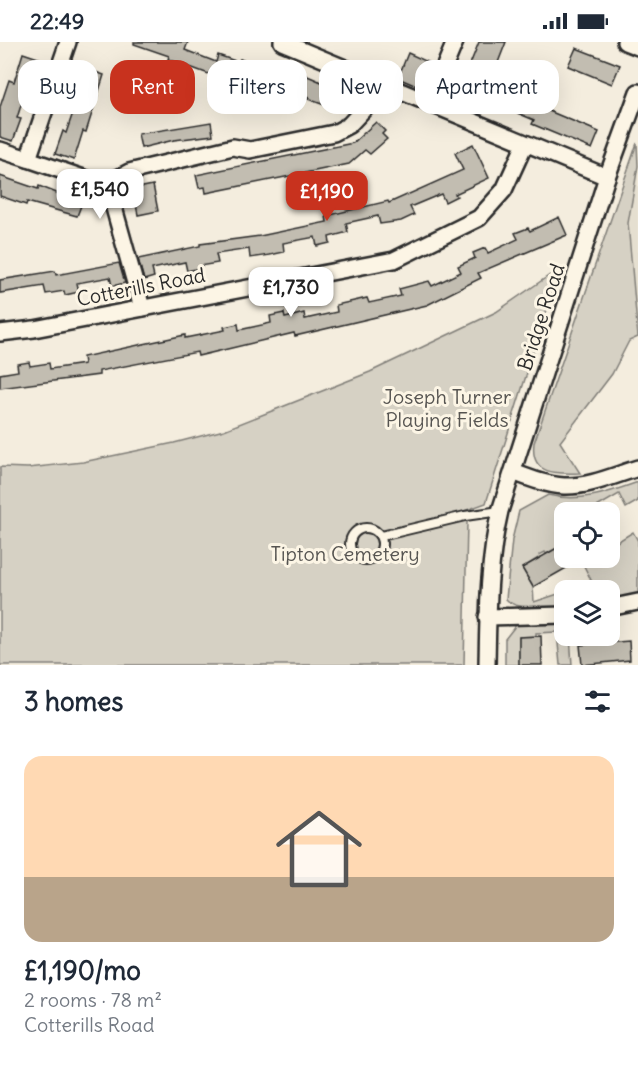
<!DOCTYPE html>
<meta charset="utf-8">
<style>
:root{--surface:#fff;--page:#f2f2f3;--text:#1f2937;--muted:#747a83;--accent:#c8321e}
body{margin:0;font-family:Delius,sans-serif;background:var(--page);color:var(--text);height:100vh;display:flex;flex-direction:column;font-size:22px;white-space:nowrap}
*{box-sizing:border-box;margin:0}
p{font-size:20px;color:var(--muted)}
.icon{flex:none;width:33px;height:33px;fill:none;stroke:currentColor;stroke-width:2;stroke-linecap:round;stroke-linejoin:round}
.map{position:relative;height:623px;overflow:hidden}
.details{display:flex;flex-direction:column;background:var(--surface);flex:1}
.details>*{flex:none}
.banner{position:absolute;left:18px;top:18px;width:603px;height:54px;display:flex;gap:12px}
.controls{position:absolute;left:554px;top:460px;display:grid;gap:12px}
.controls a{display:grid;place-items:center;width:66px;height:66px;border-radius:12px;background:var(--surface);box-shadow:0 6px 24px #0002;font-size:30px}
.price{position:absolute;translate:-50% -51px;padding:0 14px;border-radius:12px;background:#fff;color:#222;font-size:20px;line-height:39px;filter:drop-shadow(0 2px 3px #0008)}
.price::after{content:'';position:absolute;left:50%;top:36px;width:18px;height:14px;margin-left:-9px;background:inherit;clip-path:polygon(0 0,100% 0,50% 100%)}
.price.current{background:var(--accent);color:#fff}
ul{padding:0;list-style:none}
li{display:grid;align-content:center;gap:12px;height:318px;padding:0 24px}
li span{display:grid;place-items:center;height:186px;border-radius:18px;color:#555}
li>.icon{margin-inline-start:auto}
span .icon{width:108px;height:108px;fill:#fffc;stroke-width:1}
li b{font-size:26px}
h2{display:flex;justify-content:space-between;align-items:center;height:72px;padding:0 24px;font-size:26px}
.chip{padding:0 21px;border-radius:18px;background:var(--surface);box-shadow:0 6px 24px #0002;font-size:21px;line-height:54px}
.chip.current{background:var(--accent);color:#fff}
.status{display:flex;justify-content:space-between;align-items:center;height:42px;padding:0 30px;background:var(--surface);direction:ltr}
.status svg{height:16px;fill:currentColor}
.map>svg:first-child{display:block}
.built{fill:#e5dfd0}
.green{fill:#d6d1c4;stroke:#807e78;stroke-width:1.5}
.building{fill:#c2bdb1;stroke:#2b2b2b;stroke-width:1.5}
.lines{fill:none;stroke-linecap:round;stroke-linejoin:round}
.service-casing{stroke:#2b2b2b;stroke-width:12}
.minor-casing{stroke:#2b2b2b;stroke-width:20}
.service{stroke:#fcf5e5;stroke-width:8}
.minor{stroke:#fcf5e5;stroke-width:15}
.labels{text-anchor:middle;stroke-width:6;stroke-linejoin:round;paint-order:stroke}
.street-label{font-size:20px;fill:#2b2b2b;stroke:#fcf5e5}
.park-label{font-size:20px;fill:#565451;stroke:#fcf5e5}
</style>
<div class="status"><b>22:49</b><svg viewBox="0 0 49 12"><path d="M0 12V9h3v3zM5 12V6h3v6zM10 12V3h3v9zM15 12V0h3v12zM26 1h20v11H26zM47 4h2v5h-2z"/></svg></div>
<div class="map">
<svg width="638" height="623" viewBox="0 0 638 623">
<rect width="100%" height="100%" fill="#f4edde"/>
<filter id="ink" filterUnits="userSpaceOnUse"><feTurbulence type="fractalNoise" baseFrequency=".0167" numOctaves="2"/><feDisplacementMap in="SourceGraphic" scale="12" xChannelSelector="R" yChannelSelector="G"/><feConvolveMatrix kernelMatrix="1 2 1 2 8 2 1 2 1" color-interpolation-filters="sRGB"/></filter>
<g filter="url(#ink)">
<path class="built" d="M638,124V283L628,181Z"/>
<g class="green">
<path d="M637,101L638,124L628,181L638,295L629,299L612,332L560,400L580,431C556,432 530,433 534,401Z"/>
<path d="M560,226L486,461L464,469L467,480L464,623H0V425L28,426L83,420L174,401L224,388L370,330L496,270Z"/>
<path d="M638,440V459L626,466L619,452L590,469L588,467L583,471H564V484L560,486L564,495V502L546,512L545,510L539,513L540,515L522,526L533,545L534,560L564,550V568L541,571L540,564C528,564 515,567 506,557L512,498L519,469L548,453C580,461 607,451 638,440Z"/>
<path d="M633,490L638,499V555L609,561V549H566L592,540L582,520L589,516H609V505Z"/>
<path d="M564,582V594H570L572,623H560L557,590L536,591V594L519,595V623H505V597L516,583Z"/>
</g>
<g class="building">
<path d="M134,0H188L185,8L216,20L218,13L238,20L240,17L262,25L256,43L226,33L225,38L168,17L169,14L134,2Z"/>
<path d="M479,0H506L492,36L522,48L518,56L599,90L592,107L532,82L534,78L460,47Z"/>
<path d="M576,6L620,23L612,42L568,24Z"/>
<path d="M23,11L41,17L34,40L29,38L17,76L21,77L13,99L0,95V65L9,38L14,40Z"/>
<path d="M408,11L430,21L419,45L398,36Z"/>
<path d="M275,20L340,48L336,60L332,59L330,65L308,57L309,55L267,39Z"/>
<path d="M84,26L104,33L86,90L83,89L74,118L55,112L63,89L66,91L78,56L75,55Z"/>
<path d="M211,80L213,93L174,98L141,106L138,92Z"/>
<path d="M376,80L385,89L382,92L387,97L370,112L365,108L349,122L206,151L205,145L199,146L196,133L353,101Z"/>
<path d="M473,102L489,136L455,152L457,154L445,160L441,152L410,165L414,173L401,179L380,182L378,174L346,181L348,190L329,195L330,201L317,204L315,195L283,201L284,210L270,213L250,216L249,207L216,212L218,221L199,224L200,226L187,229L185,220L152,227L154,235L144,238L138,217L200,204V202L260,194L327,180L326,174L388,159L389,161L463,128L455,111Z"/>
<path d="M0,134L38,147L39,144L82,161L77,174L27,160L26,163L0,154Z"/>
<path d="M153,143L158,169L138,173L133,147Z"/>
<path d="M559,175L567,193L478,231L481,236L427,263L295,294L294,291L198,314L197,310L99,329V333L0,346V332L18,329L17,322L29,320L30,324L49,321L50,327L84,322L83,315L185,293V296L225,288L224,285L238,282L239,288L271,281L270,274L284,271L285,276L304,271L305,277L337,270L336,263L354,259L367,256L369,261L401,254L399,247L429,239L432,244L461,230L458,224L475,216L473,211L485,206L488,211L518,197L515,191L528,186L530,189Z"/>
<path d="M119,221L125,241L112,244L110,235L77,241L79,250L65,253L64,249L46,252L44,244L0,251V238L55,229L56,233Z"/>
<path d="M564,502V516H584L533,545L522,526Z"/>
<path d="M541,594L542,623H519V595Z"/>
<path d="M629,599L630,618L582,623L580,603Z"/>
</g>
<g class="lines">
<defs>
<g id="service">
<circle cx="366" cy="502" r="16"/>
<path d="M381,494L465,474L500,469"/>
</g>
<g id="minor">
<path d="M282,0L607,135"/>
<path d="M625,0L638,5"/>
<path d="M429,62L455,0"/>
<path d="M0,108L28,117L68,0"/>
<path d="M28,117L101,142L111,155L142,266"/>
<path d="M106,146L114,138L129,130L233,105L250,108L334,91L349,83L364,67L376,40"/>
<path d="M0,291L34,287L394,218L479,176L504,148L525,102"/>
<path d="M513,430C529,436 546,443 564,444C589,445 615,433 638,426"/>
<path d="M609,566L638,560"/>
<path d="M487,575L564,573"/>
<path d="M487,623C488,570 488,520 500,469L607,135L638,50"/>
</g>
</defs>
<use href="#service" class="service-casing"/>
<use href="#minor" class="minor-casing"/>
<use href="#service" class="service"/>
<use href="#minor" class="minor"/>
</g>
</g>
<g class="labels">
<g class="street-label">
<text transform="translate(141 245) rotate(-11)" y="7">Cotterills Road</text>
<text transform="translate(541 275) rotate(-72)" y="7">Bridge Road</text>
</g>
<g class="park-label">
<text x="447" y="362">Joseph Turner<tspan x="447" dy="23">Playing Fields</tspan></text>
<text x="345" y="519">Tipton Cemetery</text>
</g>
</g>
</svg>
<div class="controls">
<a><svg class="icon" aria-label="locate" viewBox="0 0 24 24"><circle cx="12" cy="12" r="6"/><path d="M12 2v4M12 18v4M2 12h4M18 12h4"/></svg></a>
<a><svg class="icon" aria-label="layers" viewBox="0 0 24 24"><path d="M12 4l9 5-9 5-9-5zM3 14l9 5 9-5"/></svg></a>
</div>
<b class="price" style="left:100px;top:178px">£1,540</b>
<b class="price current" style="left:327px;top:180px">£1,190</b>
<b class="price" style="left:291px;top:276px">£1,730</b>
<div class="banner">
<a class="chip">Buy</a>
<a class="chip current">Rent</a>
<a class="chip">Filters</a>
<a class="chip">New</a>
<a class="chip">Apartment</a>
</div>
</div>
<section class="details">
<h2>3 homes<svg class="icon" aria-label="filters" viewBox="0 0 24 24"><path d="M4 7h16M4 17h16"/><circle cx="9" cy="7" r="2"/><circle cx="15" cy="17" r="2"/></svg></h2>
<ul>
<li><span style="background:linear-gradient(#ffd9b3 65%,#b9a48a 0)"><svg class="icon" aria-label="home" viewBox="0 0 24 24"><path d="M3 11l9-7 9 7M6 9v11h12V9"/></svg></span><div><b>£1,190/mo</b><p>2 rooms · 78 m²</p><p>Cotterills Road</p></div></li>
</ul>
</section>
